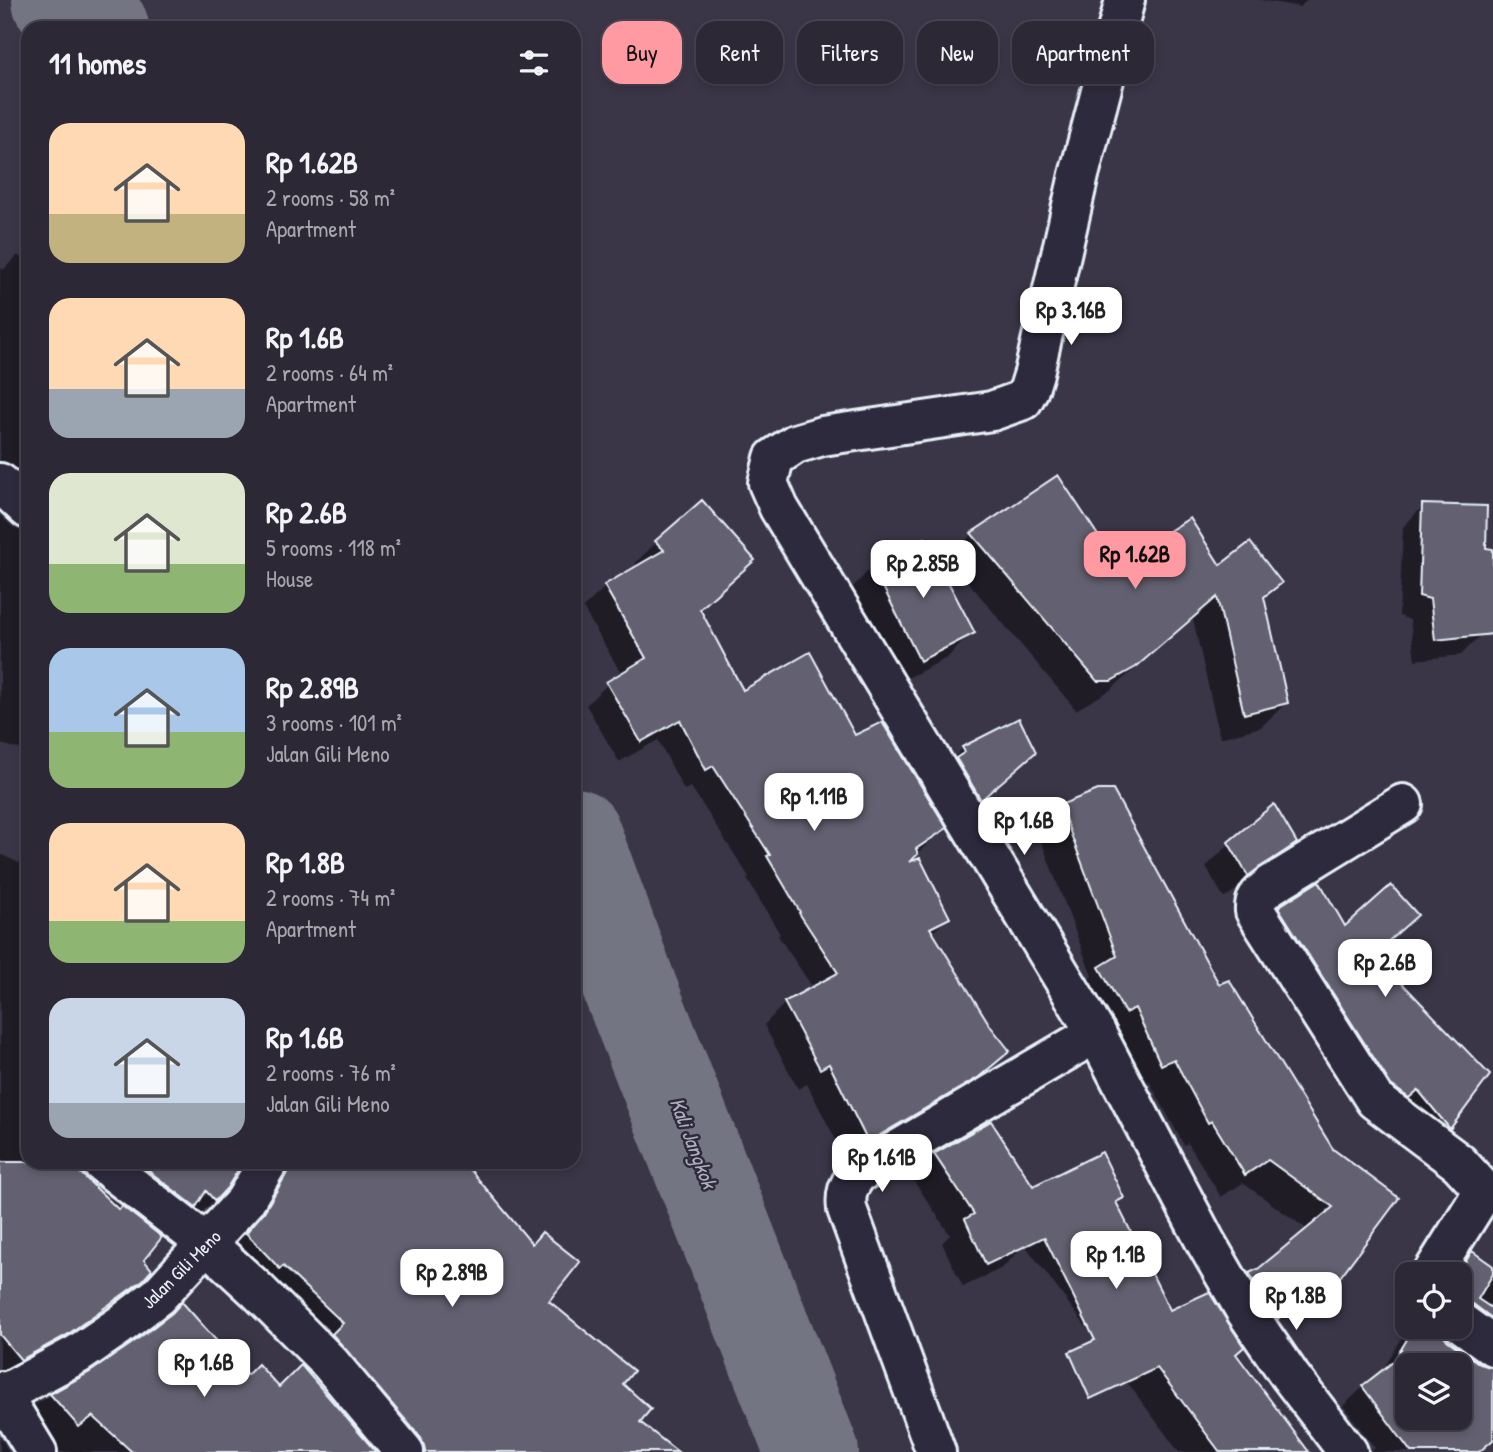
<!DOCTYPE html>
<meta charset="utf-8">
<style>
:root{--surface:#2c2836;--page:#34303e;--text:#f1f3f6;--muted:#a6a6ad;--line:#484451;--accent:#ff9aa2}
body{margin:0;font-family:"Patrick Hand",sans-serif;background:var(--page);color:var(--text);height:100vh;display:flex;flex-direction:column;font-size:26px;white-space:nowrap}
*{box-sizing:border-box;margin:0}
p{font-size:23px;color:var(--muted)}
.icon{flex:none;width:38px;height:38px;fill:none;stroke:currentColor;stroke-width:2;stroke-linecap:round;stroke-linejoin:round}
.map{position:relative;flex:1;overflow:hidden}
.side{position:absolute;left:21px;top:21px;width:560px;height:1148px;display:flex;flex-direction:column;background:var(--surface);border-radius:21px;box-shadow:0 4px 10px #0003,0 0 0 2px var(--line)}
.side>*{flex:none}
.top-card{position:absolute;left:602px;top:21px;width:665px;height:63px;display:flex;gap:14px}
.buttons{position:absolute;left:1395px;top:1262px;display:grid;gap:14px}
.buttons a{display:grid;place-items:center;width:77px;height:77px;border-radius:14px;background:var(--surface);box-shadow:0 4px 10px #0003,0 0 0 2px var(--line);font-size:35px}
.price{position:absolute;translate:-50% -60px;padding:0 16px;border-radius:14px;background:#fff;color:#222;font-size:23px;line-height:46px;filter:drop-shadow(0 2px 4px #0008)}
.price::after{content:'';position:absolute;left:50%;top:42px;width:21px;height:16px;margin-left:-10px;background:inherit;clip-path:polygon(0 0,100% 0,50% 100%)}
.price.selected{background:var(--accent);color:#111}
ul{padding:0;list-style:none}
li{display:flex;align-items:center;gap:21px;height:175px;padding:0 28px}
li span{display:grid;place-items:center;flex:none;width:196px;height:140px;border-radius:21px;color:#555}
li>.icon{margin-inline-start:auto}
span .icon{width:84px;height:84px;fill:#fffc;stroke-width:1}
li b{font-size:30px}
h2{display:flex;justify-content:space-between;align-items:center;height:84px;padding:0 28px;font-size:30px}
.chip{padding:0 24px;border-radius:21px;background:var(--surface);box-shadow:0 4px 10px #0003,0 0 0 2px var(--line);font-size:24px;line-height:63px}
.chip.selected{background:var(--accent);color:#111}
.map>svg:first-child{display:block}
.shadow{fill:#0007;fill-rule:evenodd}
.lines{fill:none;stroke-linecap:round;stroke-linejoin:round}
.river{stroke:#737482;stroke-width:94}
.building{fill:#636171;stroke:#e8f1f8;stroke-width:2;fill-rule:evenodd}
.minor-casing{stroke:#e8f1f8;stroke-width:44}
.minor{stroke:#2f2a3d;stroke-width:38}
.labels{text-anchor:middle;stroke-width:5;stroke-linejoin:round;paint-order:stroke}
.street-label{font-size:19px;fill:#e8f1f8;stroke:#2f2a3d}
.water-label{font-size:21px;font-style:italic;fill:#aeb2bd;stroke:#2f2a3d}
</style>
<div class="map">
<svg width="1493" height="1452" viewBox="0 0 1493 1452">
<rect width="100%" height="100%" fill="#3a3648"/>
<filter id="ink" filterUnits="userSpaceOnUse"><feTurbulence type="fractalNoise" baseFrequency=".0143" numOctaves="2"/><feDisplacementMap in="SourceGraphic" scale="14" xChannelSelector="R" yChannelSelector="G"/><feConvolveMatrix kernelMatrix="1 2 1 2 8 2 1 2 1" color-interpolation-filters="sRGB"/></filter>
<g filter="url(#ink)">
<g class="shadow">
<path d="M1260,0H1307L1300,7Z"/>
<path d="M18,255L28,265V522L0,493V267L3,270Z"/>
<path d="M1423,506L1482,634L1461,655L1415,660L1410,620L1399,616L1403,527Z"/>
<path d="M0,515L12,526L22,532H28V751L0,744Z"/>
<path d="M972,534L1116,567H1220L1280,583L1263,600L1286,703L1261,727L1220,738L1193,619L1109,691L1076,710L948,558Z"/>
<path d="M657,542L753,560L699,610L743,692L854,738L945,828L904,866L948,918L931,934L962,995L1008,1051L955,1098L847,1162L807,1084L798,1089L764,1025L785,1003L813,988L778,936L780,934L747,879L749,877L691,787L684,790L658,740L619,762L586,705L608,684L622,675L583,608L605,587L638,567L635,563Z"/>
<path d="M873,566L972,633L947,658L894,685L848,592Z"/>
<path d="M963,748L1034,752L1009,777L955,824L938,773Z"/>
<path d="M1110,788L1219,987L1332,1150L1397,1198L1325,1295L1301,1319L1292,1310L1253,1342L1226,1298L1250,1275L1259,1270L1308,1230L1243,1183L1221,1197L1188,1143L1184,1145L1149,1081L1137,1087L1076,992L1092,976L1037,830L1061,806Z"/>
<path d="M1295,843L1271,867L1224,898L1206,867L1229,844Z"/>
<path d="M0,854L28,867V1162H78L79,1172L86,1181L160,1237L142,1260V1279L120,1300L83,1329L0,1379Z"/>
<path d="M1280,909L1345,929L1415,915L1373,955L1488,1076L1449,1128L1427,1150L1257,931Z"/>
<path d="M935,1155L1032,1188L1122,1198L1116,1204L1169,1312L1234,1354L1251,1452H1179L1025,1245L1002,1268L963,1287L942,1243L950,1235L912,1178Z"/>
<path d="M86,1162H241L214,1200L194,1220Z"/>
<path d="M253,1162H473L466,1167L547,1301L621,1384L637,1422L675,1452H395L226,1254L244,1235L267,1195Z"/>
<path d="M1472,1253L1493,1268V1356L1460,1326V1274H1452Z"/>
<path d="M1409,1326H1438L1446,1341L1479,1365L1493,1369V1442L1481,1452H1370L1375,1448L1343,1406L1363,1387L1381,1373ZM1407,1365H1460V1418H1407Z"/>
<path d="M91,1374L246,1377L279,1390L373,1452H30L13,1425L34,1405Z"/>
<path d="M0,1436L9,1452H0Z"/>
</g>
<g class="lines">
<g class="river">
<path d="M59,0L102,28"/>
<path d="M574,835L631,991L812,1452"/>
</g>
</g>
<g class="building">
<path d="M1058,475L1117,564L1190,518L1220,565L1250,542L1282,583L1264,597L1288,703L1244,714L1217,597L1136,667L1111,681H1097L971,533Z"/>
<path d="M702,500L755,560L700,609L743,690L810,652L855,735L882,722L947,828L916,849L918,854L909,862L920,858L950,918L930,928L991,1027L1010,1051L979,1077L868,1142L829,1064L820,1069L784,1002L838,973L799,913L800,912L767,856L770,855L713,766L706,770L680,720L641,742L606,682L646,658L604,585L664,550L655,541Z"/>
<path d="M1422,504L1487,506L1486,548L1493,549V634L1435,640L1430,599L1419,596Z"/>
<path d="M925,538L975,633L920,661L872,565Z"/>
<path d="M1019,718L1036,752L981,800L956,758L965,752L962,747Z"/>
<path d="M1098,790H1113L1219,984L1229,980L1333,1149L1399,1198L1326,1296L1317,1287L1278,1319L1249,1273L1258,1269L1333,1207L1268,1160L1245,1175L1212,1121L1208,1123L1174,1059L1161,1065L1135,1008L1125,1013L1099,967L1117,956L1060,805Z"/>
<path d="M1274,804L1297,843L1248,876L1228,842Z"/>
<path d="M1319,881L1345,926L1391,885L1418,915L1374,954L1490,1075L1450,1129L1418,1090L1409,1098L1391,1085L1278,907Z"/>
<path d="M991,1121L1033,1186L1102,1152L1124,1198L1116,1202L1170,1310L1209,1292L1244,1347L1236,1354L1309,1452H1220L1157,1368L1090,1399L1069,1352L1095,1340L1044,1237L986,1265L965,1219L974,1214L934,1154Z"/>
<path d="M0,1162H69L119,1210L122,1206L162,1237L144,1260L152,1270L143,1280L67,1335L21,1360L0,1335Z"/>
<path d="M137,1162H243L227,1188L215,1201L206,1191L196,1207Z"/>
<path d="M290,1162H464L532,1244L542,1232L580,1262L549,1301L634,1371L623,1384L651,1409L640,1422L678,1452H425L421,1438L332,1334L343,1323L283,1266L280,1269L246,1233L264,1212L287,1173Z"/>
<path d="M1472,1251L1493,1266V1274L1478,1299L1493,1309V1319L1473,1304L1460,1301L1458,1274Z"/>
<path d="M182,1302L247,1375L258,1364L279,1387L301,1365L376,1452H132L93,1416L79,1427L50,1394L90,1372L131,1344L172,1313Z"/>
<path d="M1415,1326H1439L1447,1340L1480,1364L1493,1367V1440L1479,1452H1411L1362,1386L1394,1361ZM1407,1365H1460V1418H1407Z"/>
</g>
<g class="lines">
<defs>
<g id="minor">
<path d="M1125,0L1079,175L1034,373L1029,389L1023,400L992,411L822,436L795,444L774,458L768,483L779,508L1096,1033L1205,1241L1245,1310L1290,1376L1348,1452"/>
<path d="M0,483L28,509"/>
<path d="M1403,804L1271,885C1260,894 1254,898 1255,911L1375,1100L1459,1163L1480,1186V1197L1432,1274"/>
<path d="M101,1162L207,1244L258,1291L330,1363L404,1452"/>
<path d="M1460,1322L1493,1346"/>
<path d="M0,1391L37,1452"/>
<path d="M0,1396L78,1354L119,1326L158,1296L245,1201L268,1162"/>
<path d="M936,1452L847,1209C845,1193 848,1187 857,1174L1096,1033"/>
</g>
</defs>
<use href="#minor" class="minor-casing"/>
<use href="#minor" class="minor"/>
</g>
</g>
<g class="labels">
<g class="street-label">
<text transform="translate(181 1269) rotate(-45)" y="7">Jalan Gili Meno</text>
</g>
<g class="water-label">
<text transform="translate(693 1143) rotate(69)" y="7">Kali Jangkok</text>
</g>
</g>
</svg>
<div class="buttons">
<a><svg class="icon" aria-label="locate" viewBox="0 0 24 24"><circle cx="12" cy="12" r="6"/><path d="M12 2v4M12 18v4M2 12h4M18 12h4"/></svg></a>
<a><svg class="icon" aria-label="layers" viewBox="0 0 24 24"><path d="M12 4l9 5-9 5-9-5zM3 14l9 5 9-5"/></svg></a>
</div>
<b class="price" style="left:1071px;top:347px">Rp 3.16B</b>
<b class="price selected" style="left:1135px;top:591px">Rp 1.62B</b>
<b class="price" style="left:923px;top:600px">Rp 2.85B</b>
<b class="price" style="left:814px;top:833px">Rp 1.11B</b>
<b class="price" style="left:1024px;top:857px">Rp 1.6B</b>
<b class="price" style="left:1385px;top:999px">Rp 2.6B</b>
<b class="price" style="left:882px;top:1194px">Rp 1.61B</b>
<b class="price" style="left:1116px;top:1291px">Rp 1.1B</b>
<b class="price" style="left:452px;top:1309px">Rp 2.89B</b>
<b class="price" style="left:1296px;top:1332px">Rp 1.8B</b>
<b class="price" style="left:204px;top:1399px">Rp 1.6B</b>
<div class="top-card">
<a class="chip selected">Buy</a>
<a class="chip">Rent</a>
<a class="chip">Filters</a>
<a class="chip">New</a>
<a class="chip">Apartment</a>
</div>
<section class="side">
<h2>11 homes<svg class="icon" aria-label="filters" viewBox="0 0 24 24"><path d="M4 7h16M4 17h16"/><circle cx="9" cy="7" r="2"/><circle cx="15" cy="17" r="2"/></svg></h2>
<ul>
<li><span style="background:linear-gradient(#ffd9b3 65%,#c2b280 0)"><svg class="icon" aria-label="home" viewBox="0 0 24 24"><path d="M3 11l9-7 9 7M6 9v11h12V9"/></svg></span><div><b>Rp 1.62B</b><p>2 rooms · 58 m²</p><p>Apartment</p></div></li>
<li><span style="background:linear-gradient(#ffd9b3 65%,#9aa5b1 0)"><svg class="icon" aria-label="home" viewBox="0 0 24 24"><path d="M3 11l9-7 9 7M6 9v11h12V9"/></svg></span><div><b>Rp 1.6B</b><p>2 rooms · 64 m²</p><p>Apartment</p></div></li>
<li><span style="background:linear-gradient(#dfe7d0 65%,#8fb573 0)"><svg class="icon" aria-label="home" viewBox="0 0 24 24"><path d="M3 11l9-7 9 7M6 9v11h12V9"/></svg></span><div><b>Rp 2.6B</b><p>5 rooms · 118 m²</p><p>House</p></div></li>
<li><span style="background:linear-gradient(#a9c7e8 60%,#8fb573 0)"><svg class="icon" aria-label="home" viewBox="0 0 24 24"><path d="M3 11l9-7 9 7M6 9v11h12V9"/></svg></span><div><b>Rp 2.89B</b><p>3 rooms · 101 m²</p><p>Jalan Gili Meno</p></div></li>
<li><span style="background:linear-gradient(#ffd9b3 70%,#8fb573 0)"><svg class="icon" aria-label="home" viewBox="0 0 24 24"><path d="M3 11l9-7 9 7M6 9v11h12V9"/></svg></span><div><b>Rp 1.8B</b><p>2 rooms · 74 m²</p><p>Apartment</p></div></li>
<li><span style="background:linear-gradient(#c9d6e8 75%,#9aa5b1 0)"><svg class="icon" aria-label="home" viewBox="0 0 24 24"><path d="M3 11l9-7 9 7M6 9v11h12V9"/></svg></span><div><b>Rp 1.6B</b><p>2 rooms · 76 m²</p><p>Jalan Gili Meno</p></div></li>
</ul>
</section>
</div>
